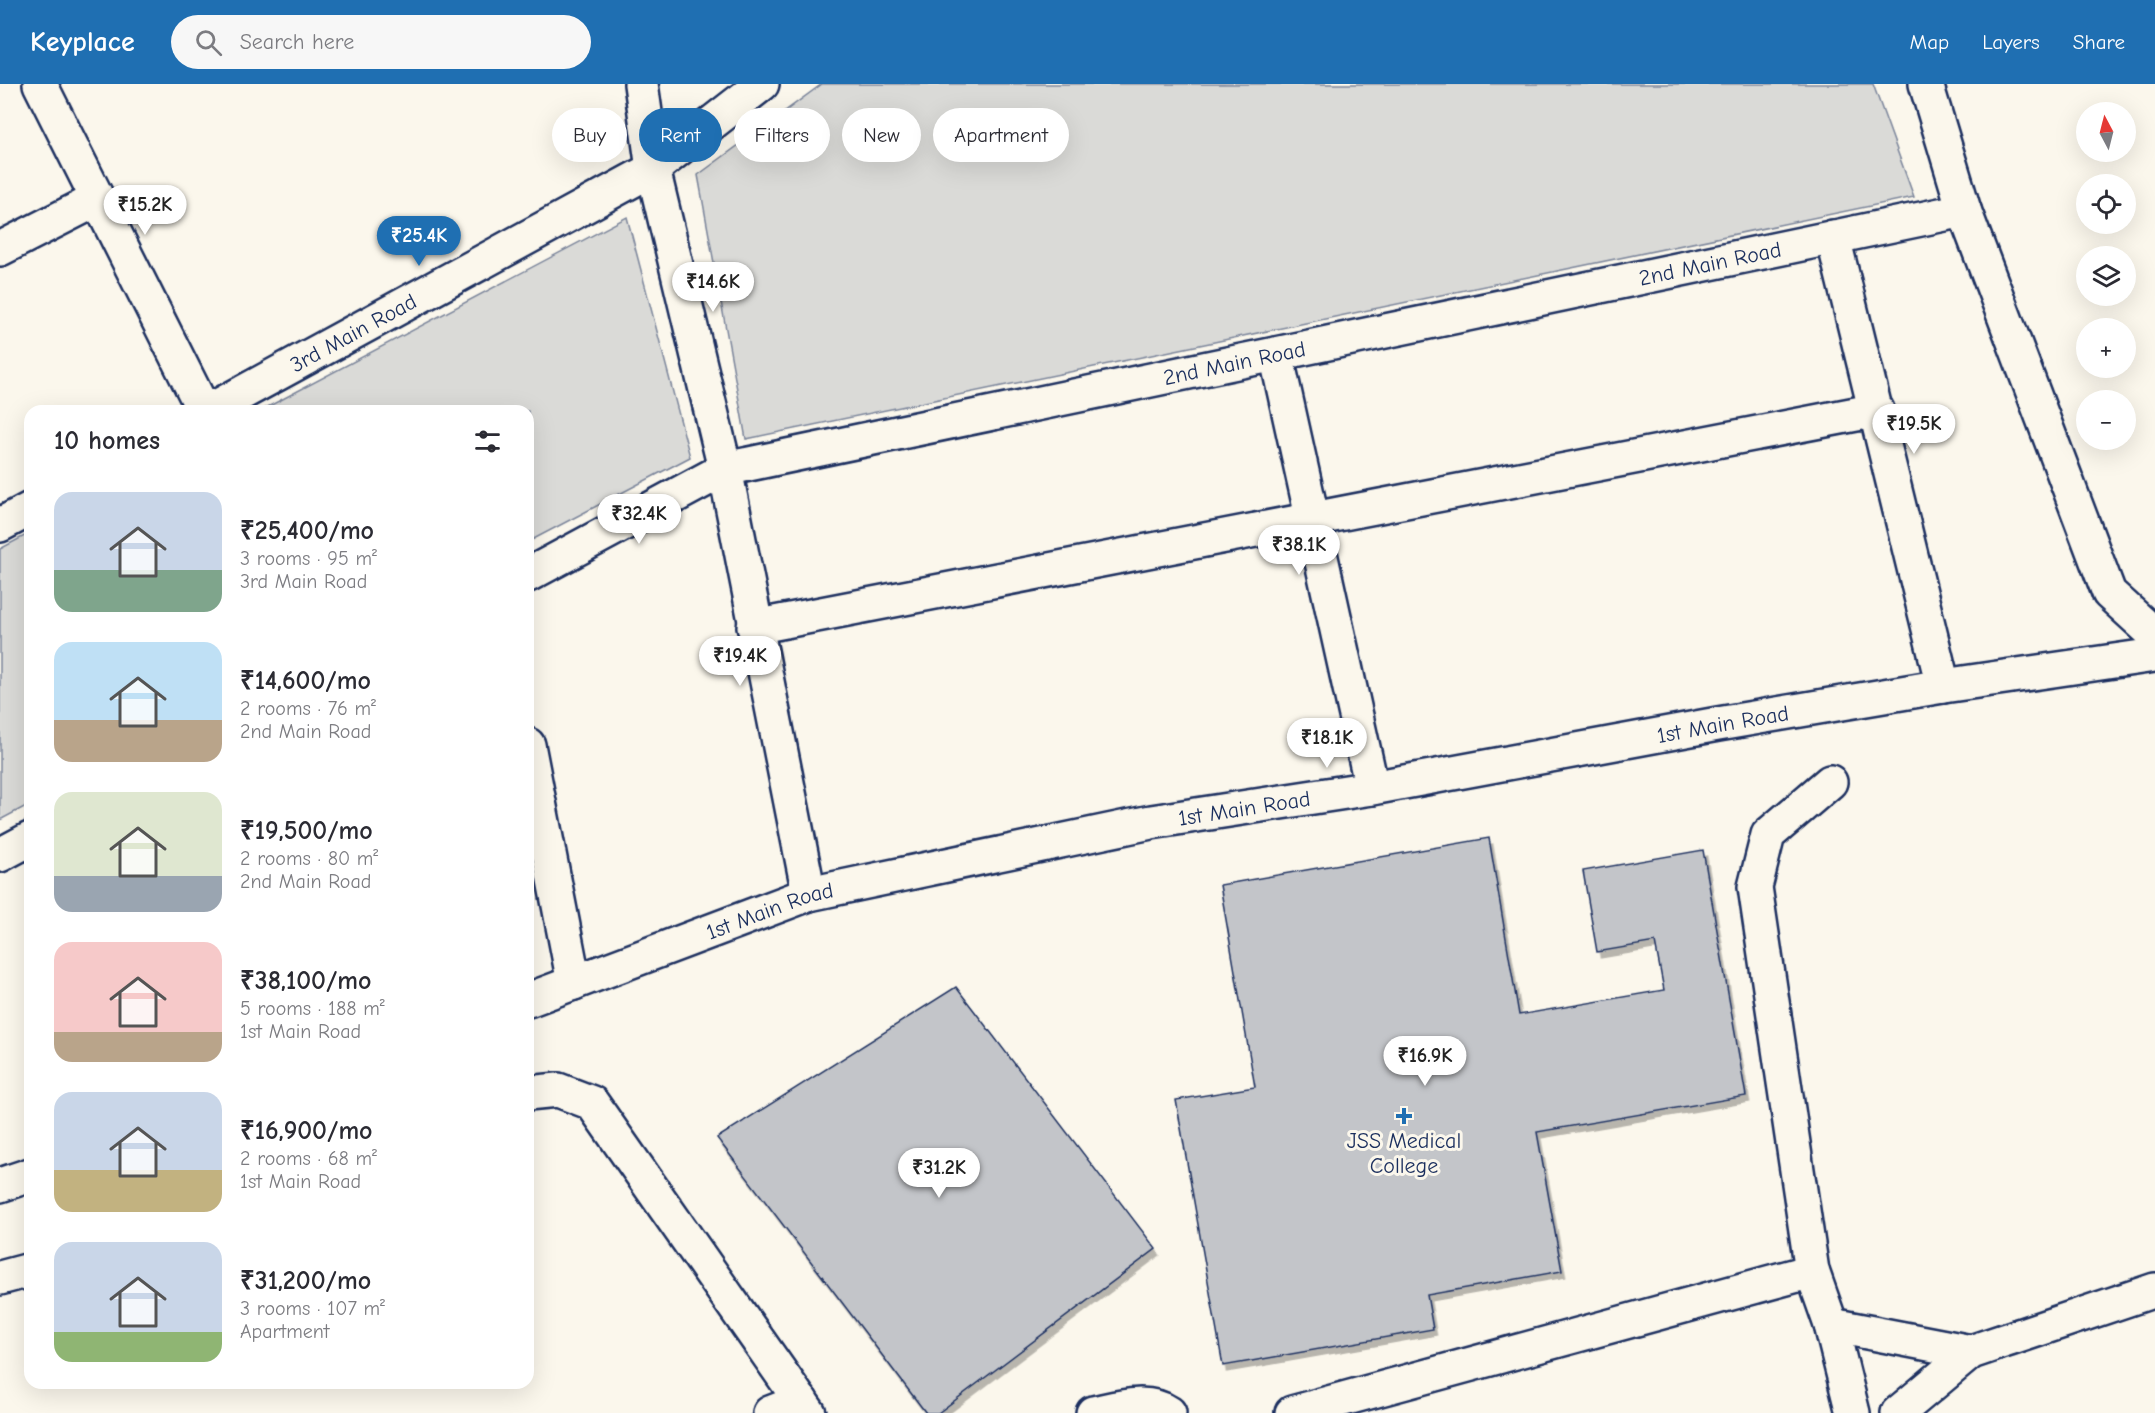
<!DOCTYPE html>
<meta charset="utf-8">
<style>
:root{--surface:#fff;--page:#f7f7f7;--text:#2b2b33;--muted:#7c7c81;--accent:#1f6fb2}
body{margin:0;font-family:"Comic Neue",sans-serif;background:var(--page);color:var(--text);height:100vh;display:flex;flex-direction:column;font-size:22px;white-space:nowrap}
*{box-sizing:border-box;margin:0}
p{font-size:20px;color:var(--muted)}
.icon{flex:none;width:33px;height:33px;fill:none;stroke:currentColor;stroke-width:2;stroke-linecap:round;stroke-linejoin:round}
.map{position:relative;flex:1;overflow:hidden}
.panel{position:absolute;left:24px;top:321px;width:510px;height:984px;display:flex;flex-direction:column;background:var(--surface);border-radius:18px;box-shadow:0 6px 24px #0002}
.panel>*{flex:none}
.guide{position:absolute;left:552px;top:24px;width:570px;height:54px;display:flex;gap:12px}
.needle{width:39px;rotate:353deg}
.buttons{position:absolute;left:2076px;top:18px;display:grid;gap:12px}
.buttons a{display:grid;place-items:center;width:60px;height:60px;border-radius:50%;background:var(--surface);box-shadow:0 6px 24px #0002;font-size:30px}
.price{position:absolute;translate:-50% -51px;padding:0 14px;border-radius:21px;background:#fff;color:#222;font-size:20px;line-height:39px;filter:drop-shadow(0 2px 3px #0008)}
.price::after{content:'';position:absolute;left:50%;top:36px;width:18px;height:14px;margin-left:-9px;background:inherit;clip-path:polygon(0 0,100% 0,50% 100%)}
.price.on{background:var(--accent);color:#fff}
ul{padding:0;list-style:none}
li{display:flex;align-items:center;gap:18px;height:150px;padding:0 30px}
li span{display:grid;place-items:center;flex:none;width:168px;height:120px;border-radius:18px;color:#555}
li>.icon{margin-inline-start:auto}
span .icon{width:72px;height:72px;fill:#fffc;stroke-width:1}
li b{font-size:26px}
h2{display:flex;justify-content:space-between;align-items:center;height:72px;padding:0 30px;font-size:26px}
.tag{padding:0 21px;border-radius:27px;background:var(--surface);box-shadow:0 6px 24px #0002;font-size:21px;line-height:54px}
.tag.on{background:var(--accent);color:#fff}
header{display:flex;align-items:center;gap:36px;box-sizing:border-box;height:84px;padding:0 30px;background:var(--accent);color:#fff}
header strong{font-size:28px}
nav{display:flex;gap:33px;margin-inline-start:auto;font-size:21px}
.search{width:420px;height:54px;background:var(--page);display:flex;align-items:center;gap:15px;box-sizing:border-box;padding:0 21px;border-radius:33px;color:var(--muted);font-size:22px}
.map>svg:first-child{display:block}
.green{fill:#dadad7;stroke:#7a849a;stroke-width:1.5}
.building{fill:#c3c5c9;stroke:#1b2f5e;stroke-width:1.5;filter:url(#shadow)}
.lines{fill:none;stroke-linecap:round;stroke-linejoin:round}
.minor-casing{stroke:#1b2f5e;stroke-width:38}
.minor{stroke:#fbf7ec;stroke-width:33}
.poi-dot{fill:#1f6fb2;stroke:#fbf7ec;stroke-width:2}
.labels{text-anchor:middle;stroke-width:6;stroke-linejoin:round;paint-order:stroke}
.street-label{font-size:22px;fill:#1b2f5e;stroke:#fbf7ec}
.poi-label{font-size:22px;fill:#1b2f5e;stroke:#fbf7ec}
</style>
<header>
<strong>Keyplace</strong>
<div class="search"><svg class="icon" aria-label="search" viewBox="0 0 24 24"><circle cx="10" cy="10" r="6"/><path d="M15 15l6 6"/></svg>Search here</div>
<nav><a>Map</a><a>Layers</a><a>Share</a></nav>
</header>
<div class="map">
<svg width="2155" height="1329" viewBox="0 0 2155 1329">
<defs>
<filter id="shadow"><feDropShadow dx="3.5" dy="6" stdDeviation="0" flood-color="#0004"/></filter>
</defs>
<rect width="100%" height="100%" fill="#fbf7ec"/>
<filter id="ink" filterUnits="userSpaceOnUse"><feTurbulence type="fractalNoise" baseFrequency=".0167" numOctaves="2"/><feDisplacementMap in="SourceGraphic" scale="12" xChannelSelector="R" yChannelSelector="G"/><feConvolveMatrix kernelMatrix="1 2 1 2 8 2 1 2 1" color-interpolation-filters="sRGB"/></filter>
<g filter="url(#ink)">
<g class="green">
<path d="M822,0H1873L1914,113L746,355L698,91Z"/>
<path d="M627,133L690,373L528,458V327H260Z"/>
<path d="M30,449V720L0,736V465Z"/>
</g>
<g class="building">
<path d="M1489,754L1519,931L1664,906L1655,858L1597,868L1583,787L1703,766L1746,1012L1537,1048L1562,1187L1427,1211L1433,1245L1223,1282L1176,1016L1255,1003L1220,801Z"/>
<path d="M956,903L1156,1165L938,1329H926L717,1054Z"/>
</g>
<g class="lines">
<defs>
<g id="minor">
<path d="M40,0L204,327"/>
<path d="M641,0L653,85L725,385L809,810"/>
<path d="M1926,0L1964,126L2109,509L2155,551"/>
<path d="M1833,153L1943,602"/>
<path d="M0,165L98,115"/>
<path d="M1276,270L1372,704"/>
<path id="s1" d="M209,327L653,85L762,0"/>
<path d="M0,441L30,425"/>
<path id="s2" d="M528,491L725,385L1964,126"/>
<path d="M754,543L1877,326"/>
<path d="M528,661L574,899"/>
<path d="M0,771L30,755"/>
<path id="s3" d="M528,916L809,810L1151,738L1372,704L1718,640L1943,602L2155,571"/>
<path d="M528,1009L558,1006L592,1019L809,1329"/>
<path d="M0,1101L30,1091"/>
<path d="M1812,1187L1755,803L1768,751L1830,698"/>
<path d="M0,1194L30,1186"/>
<path d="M770,1329L801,1317"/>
<path d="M1093,1329C1117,1324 1147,1314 1169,1329"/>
<path d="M1292,1329L1812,1187L1831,1241"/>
<path d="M1853,1329L1831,1241L1971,1268"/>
<path d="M1898,1329L1971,1268L2155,1206"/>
</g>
</defs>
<use href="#minor" class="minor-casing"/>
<use href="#minor" class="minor"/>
</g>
</g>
<path class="poi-dot" d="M1401 1023h6v6h6v6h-6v6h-6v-6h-6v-6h6z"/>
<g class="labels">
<g class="street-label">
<text dy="8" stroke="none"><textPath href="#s2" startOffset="1230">2nd Main Road</textPath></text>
<text dy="8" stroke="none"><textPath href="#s1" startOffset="164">3rd Main Road</textPath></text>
<text dy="8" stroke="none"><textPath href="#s2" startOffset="744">2nd Main Road</textPath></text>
<text dy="8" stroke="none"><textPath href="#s3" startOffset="1230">1st Main Road</textPath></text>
<text dy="8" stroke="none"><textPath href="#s3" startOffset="744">1st Main Road</textPath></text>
<text dy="8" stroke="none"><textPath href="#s3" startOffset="258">1st Main Road</textPath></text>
</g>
<g class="poi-label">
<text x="1404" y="1064">JSS Medical<tspan x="1404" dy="25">College</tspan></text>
</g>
</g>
</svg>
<div class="buttons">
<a><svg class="needle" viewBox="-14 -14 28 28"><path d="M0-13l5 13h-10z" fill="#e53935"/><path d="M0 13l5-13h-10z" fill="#7c7c81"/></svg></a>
<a><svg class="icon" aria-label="locate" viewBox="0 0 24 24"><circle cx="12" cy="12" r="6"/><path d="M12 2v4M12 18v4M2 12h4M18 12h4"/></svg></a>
<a><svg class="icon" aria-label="layers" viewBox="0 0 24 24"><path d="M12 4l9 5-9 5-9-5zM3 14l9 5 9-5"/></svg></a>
<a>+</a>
<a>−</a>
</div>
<b class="price" style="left:145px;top:152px">₹15.2K</b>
<b class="price on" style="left:419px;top:183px">₹25.4K</b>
<b class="price" style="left:713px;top:229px">₹14.6K</b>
<b class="price" style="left:1914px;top:371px">₹19.5K</b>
<b class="price" style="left:639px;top:461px">₹32.4K</b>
<b class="price" style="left:1299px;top:492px">₹38.1K</b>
<b class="price" style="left:740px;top:603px">₹19.4K</b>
<b class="price" style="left:1327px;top:685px">₹18.1K</b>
<b class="price" style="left:1425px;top:1003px">₹16.9K</b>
<b class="price" style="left:939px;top:1115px">₹31.2K</b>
<div class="guide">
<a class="tag">Buy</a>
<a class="tag on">Rent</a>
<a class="tag">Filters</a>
<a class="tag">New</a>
<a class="tag">Apartment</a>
</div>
<section class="panel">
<h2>10 homes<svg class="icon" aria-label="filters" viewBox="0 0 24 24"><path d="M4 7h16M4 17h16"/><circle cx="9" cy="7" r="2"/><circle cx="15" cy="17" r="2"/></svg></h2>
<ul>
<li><span style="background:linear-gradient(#c9d6e8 65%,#7fa58c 0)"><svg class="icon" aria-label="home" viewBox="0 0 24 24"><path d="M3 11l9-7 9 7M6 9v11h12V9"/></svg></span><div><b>₹25,400/mo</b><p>3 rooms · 95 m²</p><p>3rd Main Road</p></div></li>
<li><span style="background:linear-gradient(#bfe0f5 65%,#b9a48a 0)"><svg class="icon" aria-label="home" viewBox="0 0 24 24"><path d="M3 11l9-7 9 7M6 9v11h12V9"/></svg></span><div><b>₹14,600/mo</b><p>2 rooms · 76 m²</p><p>2nd Main Road</p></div></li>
<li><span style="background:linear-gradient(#dfe7d0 70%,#9aa5b1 0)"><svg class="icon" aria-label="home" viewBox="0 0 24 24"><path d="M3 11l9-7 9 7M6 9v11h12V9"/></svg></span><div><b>₹19,500/mo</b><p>2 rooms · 80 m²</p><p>2nd Main Road</p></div></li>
<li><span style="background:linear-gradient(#f6c9c9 75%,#b9a48a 0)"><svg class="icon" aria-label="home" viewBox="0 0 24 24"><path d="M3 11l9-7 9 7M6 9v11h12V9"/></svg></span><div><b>₹38,100/mo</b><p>5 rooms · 188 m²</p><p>1st Main Road</p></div></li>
<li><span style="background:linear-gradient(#c9d6e8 65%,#c2b280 0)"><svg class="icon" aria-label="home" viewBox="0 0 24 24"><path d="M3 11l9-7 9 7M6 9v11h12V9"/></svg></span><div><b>₹16,900/mo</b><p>2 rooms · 68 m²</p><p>1st Main Road</p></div></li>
<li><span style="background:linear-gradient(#c9d6e8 75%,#8fb573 0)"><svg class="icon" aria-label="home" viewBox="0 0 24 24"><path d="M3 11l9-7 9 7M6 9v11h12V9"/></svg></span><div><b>₹31,200/mo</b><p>3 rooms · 107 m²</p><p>Apartment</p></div></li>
</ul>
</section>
</div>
